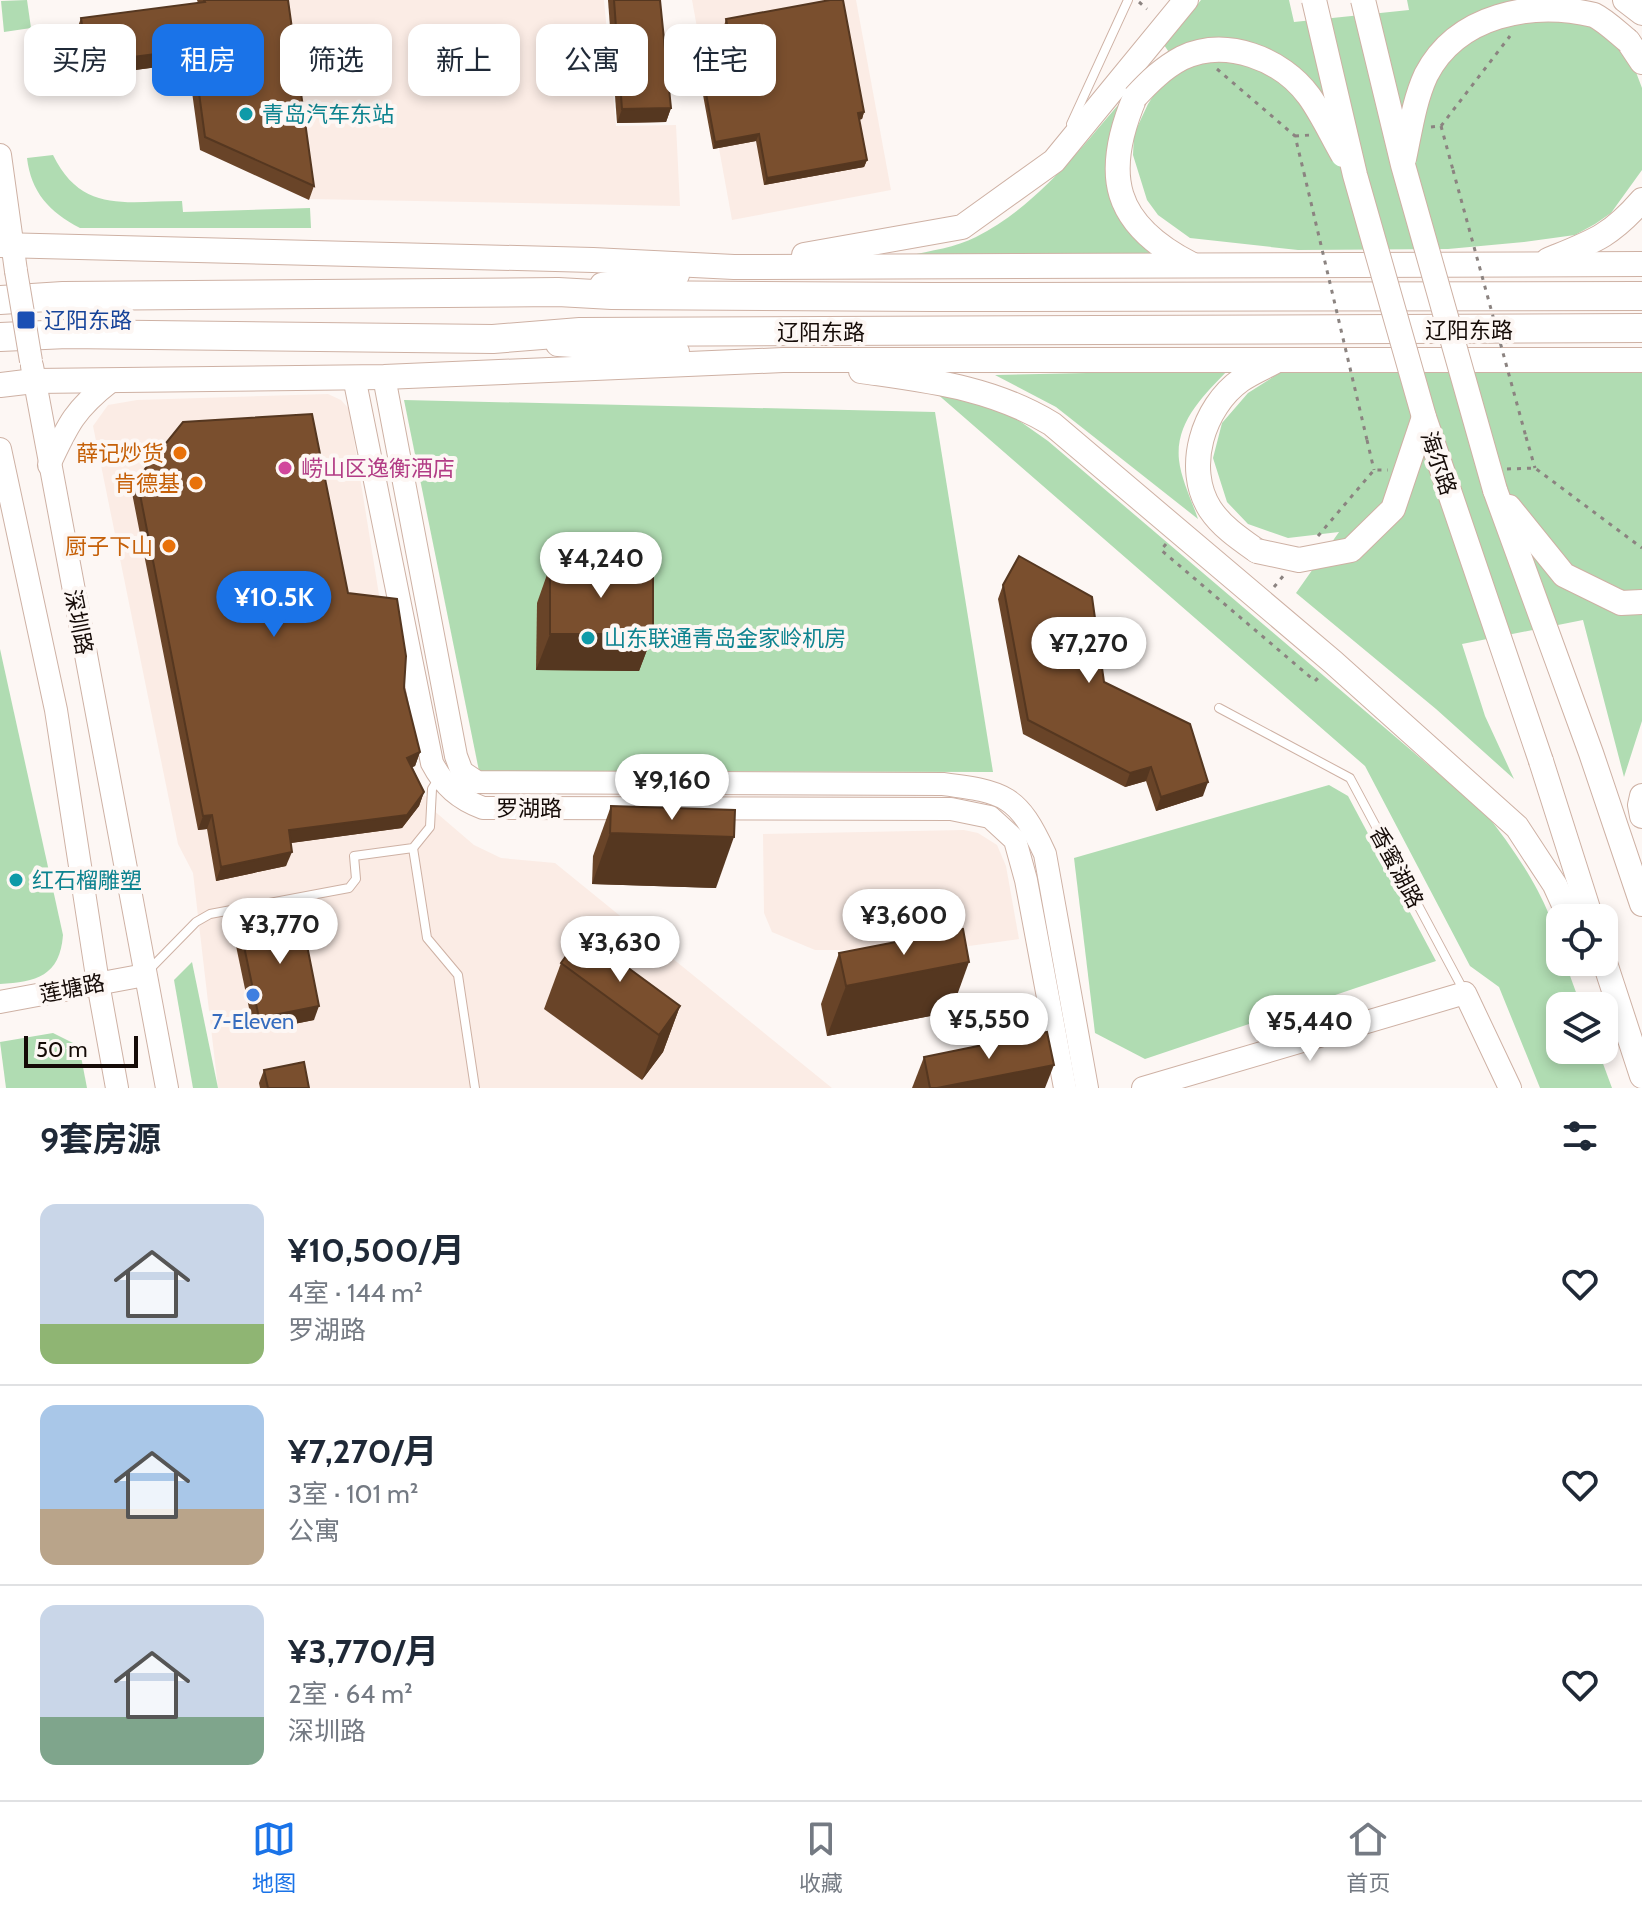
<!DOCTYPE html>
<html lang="zh">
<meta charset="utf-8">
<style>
:root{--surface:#fff;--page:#f6f6f7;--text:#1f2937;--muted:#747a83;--line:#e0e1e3;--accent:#1a73e8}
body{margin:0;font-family:Cabin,"Noto Sans SC",sans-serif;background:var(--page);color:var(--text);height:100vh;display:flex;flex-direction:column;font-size:30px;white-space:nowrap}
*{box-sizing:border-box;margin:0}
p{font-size:26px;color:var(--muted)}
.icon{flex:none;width:44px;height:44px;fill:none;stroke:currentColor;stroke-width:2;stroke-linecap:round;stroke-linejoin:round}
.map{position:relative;height:1088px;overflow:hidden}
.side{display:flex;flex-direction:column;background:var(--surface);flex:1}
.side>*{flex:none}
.banner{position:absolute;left:24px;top:24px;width:800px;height:72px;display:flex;gap:16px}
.fabs{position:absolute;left:1546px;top:904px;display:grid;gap:16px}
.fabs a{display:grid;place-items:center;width:72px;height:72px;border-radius:16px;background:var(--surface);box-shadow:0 4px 12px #0003;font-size:40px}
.scale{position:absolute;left:24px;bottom:20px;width:114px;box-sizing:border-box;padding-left:8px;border:4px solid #150b07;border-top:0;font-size:22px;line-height:28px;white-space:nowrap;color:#150b07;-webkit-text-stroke:6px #fdf7f4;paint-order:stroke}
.price{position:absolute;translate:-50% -68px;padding:0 18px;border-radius:28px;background:#fff;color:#222;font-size:26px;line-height:52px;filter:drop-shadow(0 2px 4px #0008)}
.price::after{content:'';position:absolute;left:50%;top:48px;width:24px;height:18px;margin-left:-12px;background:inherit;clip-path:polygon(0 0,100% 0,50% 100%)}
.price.on{background:var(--accent);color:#fff}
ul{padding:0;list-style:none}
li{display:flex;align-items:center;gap:24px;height:200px;padding:0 40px}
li+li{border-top:2px solid var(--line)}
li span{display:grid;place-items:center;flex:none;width:224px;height:160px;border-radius:16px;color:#555}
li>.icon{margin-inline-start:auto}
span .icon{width:96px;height:96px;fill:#fffc;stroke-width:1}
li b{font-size:34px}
h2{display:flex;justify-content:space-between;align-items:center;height:96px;padding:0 40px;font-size:34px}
.tag{padding:0 28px;border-radius:16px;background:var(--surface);box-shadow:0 4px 12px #0003;font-size:28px;line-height:72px}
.tag.on{background:var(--accent);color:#fff}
.dock{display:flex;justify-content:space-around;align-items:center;height:112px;border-top:2px solid var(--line);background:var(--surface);font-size:22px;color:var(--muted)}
.dock a{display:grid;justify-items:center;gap:4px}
.dock .on{color:var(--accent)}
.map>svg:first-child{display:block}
.built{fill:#fbece5}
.green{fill:#b0dcb2}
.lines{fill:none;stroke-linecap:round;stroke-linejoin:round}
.lane-casing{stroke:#ceb1a4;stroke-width:10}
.secondary-casing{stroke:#ceb1a4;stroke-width:24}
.primary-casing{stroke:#ceb1a4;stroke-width:26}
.highway-casing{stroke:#ceb1a4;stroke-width:30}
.path{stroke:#8b8380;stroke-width:3;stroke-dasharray:4 6;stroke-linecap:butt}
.lane{stroke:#fff;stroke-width:8}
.secondary{stroke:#fff;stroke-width:22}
.primary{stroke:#fff;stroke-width:24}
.highway{stroke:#fff;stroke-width:28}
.secondary-bridge-casing{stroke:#ceb1a4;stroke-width:24;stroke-linecap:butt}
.primary-bridge-casing{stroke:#ceb1a4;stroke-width:26;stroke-linecap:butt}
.path-bridge{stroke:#8b8380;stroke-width:3;stroke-dasharray:4 6;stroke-linecap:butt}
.secondary-bridge{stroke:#fff;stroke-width:22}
.primary-bridge{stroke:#fff;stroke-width:24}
.wall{fill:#694428}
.shaded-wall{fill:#553720}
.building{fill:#7a4f2e;stroke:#553720;stroke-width:2}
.culture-dot{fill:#0f9aa8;stroke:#fdf7f4;stroke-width:3}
.transit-dot{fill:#1a4fb4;stroke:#fdf7f4;stroke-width:3}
.food-dot{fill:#e8710a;stroke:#fdf7f4;stroke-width:3}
.hotel-dot{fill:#d1479c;stroke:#fdf7f4;stroke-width:3}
.shop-dot{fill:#3f7fe0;stroke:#fdf7f4;stroke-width:3}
.labels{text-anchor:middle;stroke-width:8;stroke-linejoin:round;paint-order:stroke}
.culture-label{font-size:22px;fill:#0d838f;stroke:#fdf7f4;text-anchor:start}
.transit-label{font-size:22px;fill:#164399;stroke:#fdf7f4;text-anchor:start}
.street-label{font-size:22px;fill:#150b07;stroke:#fdf7f4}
.food-label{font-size:22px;fill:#c56008;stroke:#fdf7f4;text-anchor:end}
.hotel-label{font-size:22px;fill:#b23c85;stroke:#fdf7f4;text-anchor:start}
.shop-label{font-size:22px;fill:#366cbe;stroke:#fdf7f4}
</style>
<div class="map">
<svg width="1642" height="1088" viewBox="0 0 1642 1088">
<rect width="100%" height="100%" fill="#fdf7f4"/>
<g class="built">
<path d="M281,0H604L616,126L676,125L680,206L309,199Z"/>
<path d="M692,0H856L891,190L732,220Z"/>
<path d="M328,394L341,400L349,409L407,768L416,790L436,803L432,809L474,845L501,858L555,863L832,1088H218L193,873L178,844L93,426L108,405L137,400Z"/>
<path d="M964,830L978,833L997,845L1006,866L1019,939L940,950H815L772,932L764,913L763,834Z"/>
</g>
<g class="green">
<path d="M27,0L31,28L4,32L1,1Z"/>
<path d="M1201,0H1289L1294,22L1409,10L1407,0H1578L1573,23L1591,26L1619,45L1631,59L1642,88V170L1611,213L1595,224L1575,235L1524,242L1448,249L1298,250L1190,238L1158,215L1147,200L1133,155L1134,134L1148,104L1157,90L1182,71L1164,45Z"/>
<path d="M1132,89L1119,215L1138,242L1160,258L904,257C927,251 955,248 976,237C1041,204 1085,142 1132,89Z"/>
<path d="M53,155C82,214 126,201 182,201L183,212L310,208L311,228H80C49,212 31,192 27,158Z"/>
<path d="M1377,368L1439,372H1642V721L1624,777L1583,620L1462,644L1485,716L1514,779L1436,709L1296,593L1339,532L1288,538L1248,524L1227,502L1213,458L1222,423L1248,393L1284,370Z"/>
<path d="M1228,370C1204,395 1175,422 1179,460C1181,479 1192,501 1198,519L1056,407L995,375Z"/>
<path d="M935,392L1004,410L1048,441L1486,814C1515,850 1560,914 1560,962H1565L1581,1006H1560V1050H1598L1612,1088H1540L1499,987L1470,966L1365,766Z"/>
<path d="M404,400L935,412L993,772L479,771Z"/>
<path d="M0,649L63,935C60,976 36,982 0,984Z"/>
<path d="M1329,785L1348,796L1436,961L1145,1059L1095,1033L1074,858Z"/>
<path d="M192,962L218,1088H193L174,980Z"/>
<path d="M53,1033L79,1046L87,1088H6L0,1042Z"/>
</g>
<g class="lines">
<defs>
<g id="lane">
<path d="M1071,124L1128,0"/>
<path d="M1219,708L1350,778L1465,993"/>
<path d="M413,848L427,938L458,975L475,1088"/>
<path d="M148,971L196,922L210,914L349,888L356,879L354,856L413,848L430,827L432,789L439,778"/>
</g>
<g id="secondary">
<path d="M0,155L16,271"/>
<path d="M32,366L167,1088"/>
<path d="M354,377L432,763C444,786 459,799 483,808L951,809L990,817L1015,840L1026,880L1065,1088"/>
<path d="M384,377L456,756L462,772L477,782L943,784C1005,792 1018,795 1045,854L1087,1088"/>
<path d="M0,449L56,710L98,983L117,1088"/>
<path d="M49,465C68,424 75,409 111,381"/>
<path d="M0,1002L145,975"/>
<path d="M1143,1088L1465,993L1510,1088"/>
</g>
<g id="primary">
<path d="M1625,0L1642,13"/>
<path d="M1628,41L1642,62"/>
<path d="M1135,97C1102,175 1113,224 1191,264"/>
<path d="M0,245L593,260L734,267L1642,264"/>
<path d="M804,255L962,227L1054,161L1186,0"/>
<path d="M1548,260C1592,242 1610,237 1642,200"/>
<path d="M602,285L677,275"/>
<path d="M558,344L677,352"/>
<path d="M861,371C930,381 991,387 1052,424L1333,662L1517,827L1555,885L1570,918"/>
<path d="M0,385L34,381L384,377L783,360H1642"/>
<path d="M1495,490L1591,753L1642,904"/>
<path d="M1509,507L1564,575L1621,603L1642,602"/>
<path d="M1257,551C1240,539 1222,527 1210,509C1184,468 1203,407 1241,380C1251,373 1263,368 1274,362"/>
<path d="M1541,761L1591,918"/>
<path d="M1642,796L1640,805L1642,816"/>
<path d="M1604,960L1642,1076"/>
</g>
<g id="highway">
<path d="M0,300L63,296L558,292L612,295L932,297L1642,296"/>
<path d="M0,337L67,334L493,339L580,332L1642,328"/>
</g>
</defs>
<use href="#lane" class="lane-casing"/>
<use href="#secondary" class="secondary-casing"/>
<use href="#primary" class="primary-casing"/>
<use href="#highway" class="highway-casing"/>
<g class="path">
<path d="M1139,2L1147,9"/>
<path d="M1217,69L1295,136L1304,173"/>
<path d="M1441,126L1453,170"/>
<path d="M1431,127L1441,126L1510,36"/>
<path d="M1295,136L1311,135"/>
<path d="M1526,437L1535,468"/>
<path d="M1367,440L1374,470"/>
<path d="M1507,469L1535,468L1642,548"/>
<path d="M1318,536L1374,470H1388"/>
<path d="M1166,544L1161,550L1315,681L1319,677"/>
<path d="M1274,587L1284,575"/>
</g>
<use href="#lane" class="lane"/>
<use href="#secondary" class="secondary"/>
<use href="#primary" class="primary"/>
<use href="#highway" class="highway"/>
<defs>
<path id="secondary-bridge" d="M16,271L31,361"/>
<g id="primary-bridge">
<path d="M1314,0L1355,175L1424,417L1541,761"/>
<path d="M1363,0L1403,165L1495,490"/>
<path d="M1135,97C1149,82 1163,68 1182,58C1226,37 1282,59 1309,96C1322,114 1332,136 1343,155"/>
<path d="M1404,159C1410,131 1414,101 1426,75C1457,15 1531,0 1594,15C1606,21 1618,33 1628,41"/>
<path d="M1257,551L1299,560L1351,550L1393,509L1424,417"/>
</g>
</defs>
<use href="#secondary-bridge" class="secondary-bridge-casing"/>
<use href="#primary-bridge" class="primary-bridge-casing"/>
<g class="path-bridge">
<path d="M1453,170L1526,437"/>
<path d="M1304,173L1367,440"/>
</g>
<use href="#secondary-bridge" class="secondary-bridge"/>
<use href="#primary-bridge" class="primary-bridge"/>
</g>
<g class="wall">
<path d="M197,0H288L314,186L309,200L200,150L188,63L82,77L76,32L81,18L198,3Z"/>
<path d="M608,0H660L671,108L666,122L617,123Z"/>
<path d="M726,19L864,112L862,119L859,120L867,160L864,167L764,185L756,141L713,149L698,68L700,61L729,56L724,26Z"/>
<path d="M137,479L348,593L404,688L420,752L415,766L412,767L424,792L419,806L402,828L290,843L286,866L216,881L207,829L198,830L132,493Z"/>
<path d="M550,566L653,634L639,671L536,670L537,603Z"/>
<path d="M1003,585L1104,682L1203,796L1156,811L1146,781L1125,787L1023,734L998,599Z"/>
<path d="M611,806L716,888L592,884L593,856Z"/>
<path d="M240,927L314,1020L254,1032L235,941Z"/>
<path d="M839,953L951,1012L827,1036L821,1004Z"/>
<path d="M561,963L680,1006L663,1052L642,1080L544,1009Z"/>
<path d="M924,1057L1045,1088H912Z"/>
<path d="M264,1070L309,1088H260L259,1083Z"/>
</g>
<g class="shaded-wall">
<path d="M193,49L188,63L82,77L87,63Z"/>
<path d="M671,108L666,122L617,123L622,109Z"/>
<path d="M864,112L862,119L855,120L858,113Z"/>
<path d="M759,134L756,141L713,149L715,142Z"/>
<path d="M867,160L864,167L764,185L767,178Z"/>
<path d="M550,634H653L639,671L536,670Z"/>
<path d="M420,752L415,766L402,772L407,758Z"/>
<path d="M1151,767L1146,781L1125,787L1130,773Z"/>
<path d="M1208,782L1203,796L1156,811L1161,797Z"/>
<path d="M424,792L419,806L402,828L284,844L289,830Z"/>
<path d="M212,815L207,829L198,830L203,816Z"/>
<path d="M610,833L734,837L716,888L592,884Z"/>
<path d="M292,852L286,866L216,881L221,867Z"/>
<path d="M969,962L951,1012L827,1036L846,986Z"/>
<path d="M319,1006L314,1020L254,1032L259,1018Z"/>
<path d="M680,1006L663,1052L642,1080L659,1035Z"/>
<path d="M1054,1065L1045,1088H937Z"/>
</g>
<g class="building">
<path d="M204,0H288L314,186L205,137L193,49L87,63L81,18L205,2Z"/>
<path d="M614,0H660L671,108L622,109Z"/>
<path d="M830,0H843L864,112L858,113L867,160L767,178L759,134L715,142L700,61L733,55L726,19Z"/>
<path d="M312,414L348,593L397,599L406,656L404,688L420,752L407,758L424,792L407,815L289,830L292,852L221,867L212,815L203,816L137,479L183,422Z"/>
<path d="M1019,556L1092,597L1104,682L1190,724L1208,782L1161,797L1151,767L1130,773L1028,720L1003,585Z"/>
<path d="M550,566L653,568V634H550Z"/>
<path d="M611,806L735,810L734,837L610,833Z"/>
<path d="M301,915L319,1006L259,1018L240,927Z"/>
<path d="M963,929L969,962L846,986L839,953Z"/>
<path d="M582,934L680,1006L659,1035L561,963Z"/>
<path d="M1047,1032L1054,1065L937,1088H930L924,1057Z"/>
<path d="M304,1062L309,1088H268L264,1070Z"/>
</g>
<g class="culture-dot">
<circle cx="246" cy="114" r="8"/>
<circle cx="588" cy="638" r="8"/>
<circle cx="16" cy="880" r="8"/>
</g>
<rect class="transit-dot" x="16" y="310" width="20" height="20" rx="4"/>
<g class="food-dot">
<circle cx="180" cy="453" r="8"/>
<circle cx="196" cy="483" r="8"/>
<circle cx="169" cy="546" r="8"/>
</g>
<circle class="hotel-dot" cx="285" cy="468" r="8"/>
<circle class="shop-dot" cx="253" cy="995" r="8"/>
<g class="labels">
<g class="culture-label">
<text x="262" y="122">青岛汽车东站</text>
<text x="604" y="646">山东联通青岛金家岭机房</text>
<text x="32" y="888">红石榴雕塑</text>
</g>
<g class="transit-label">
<text x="44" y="328">辽阳东路</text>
</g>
<g class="street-label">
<text x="1469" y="338">辽阳东路</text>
<text x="821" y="340">辽阳东路</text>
<text transform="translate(1439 463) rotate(71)" y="8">海尔路</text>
<text transform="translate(79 622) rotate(79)" y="8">深圳路</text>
<text x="529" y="816">罗湖路</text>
<text transform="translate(1397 867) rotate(62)" y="8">香蜜湖路</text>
<text transform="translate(72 988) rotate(-11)" y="8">莲塘路</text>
</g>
<g class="food-label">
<text x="164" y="461">薛记炒货</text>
<text x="180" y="491">肯德基</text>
<text x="153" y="554">厨子下山</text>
</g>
<g class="hotel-label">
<text x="301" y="476">崂山区逸衡酒店</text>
</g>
<g class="shop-label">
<text x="253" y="1029">7-Eleven</text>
</g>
</g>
</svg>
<div class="fabs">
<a><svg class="icon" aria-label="locate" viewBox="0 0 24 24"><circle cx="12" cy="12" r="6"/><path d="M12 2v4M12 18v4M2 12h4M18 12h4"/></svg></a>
<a><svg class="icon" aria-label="layers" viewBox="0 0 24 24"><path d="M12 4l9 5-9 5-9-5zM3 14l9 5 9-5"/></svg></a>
</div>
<div class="scale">50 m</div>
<b class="price" style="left:601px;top:600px">¥4,240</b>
<b class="price on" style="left:274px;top:639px">¥10.5K</b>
<b class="price" style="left:1089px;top:685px">¥7,270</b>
<b class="price" style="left:672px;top:822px">¥9,160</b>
<b class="price" style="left:904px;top:957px">¥3,600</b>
<b class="price" style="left:280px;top:966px">¥3,770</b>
<b class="price" style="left:620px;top:984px">¥3,630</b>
<b class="price" style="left:989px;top:1061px">¥5,550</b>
<b class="price" style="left:1310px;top:1063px">¥5,440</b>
<div class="banner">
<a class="tag">买房</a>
<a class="tag on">租房</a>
<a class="tag">筛选</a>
<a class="tag">新上</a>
<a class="tag">公寓</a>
<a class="tag">住宅</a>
</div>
</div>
<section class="side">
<h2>9套房源<svg class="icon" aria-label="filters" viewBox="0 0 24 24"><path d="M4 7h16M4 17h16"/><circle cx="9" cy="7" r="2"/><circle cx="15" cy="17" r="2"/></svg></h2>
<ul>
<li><span style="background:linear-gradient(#c9d6e8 75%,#8fb573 0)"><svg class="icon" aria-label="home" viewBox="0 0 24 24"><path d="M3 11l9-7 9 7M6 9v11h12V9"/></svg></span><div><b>¥10,500/月</b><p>4室 · 144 m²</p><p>罗湖路</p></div><svg class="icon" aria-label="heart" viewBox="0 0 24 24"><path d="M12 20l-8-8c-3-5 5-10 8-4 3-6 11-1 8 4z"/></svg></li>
<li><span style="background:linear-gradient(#a9c7e8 65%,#b9a48a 0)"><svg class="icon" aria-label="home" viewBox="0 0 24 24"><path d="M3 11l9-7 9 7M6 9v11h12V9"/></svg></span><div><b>¥7,270/月</b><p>3室 · 101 m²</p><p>公寓</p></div><svg class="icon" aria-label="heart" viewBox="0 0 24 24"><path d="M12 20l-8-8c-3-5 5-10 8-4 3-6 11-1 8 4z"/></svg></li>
<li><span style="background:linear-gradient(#c9d6e8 70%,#7fa58c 0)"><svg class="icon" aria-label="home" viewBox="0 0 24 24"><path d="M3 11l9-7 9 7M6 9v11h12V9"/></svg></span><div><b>¥3,770/月</b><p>2室 · 64 m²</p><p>深圳路</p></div><svg class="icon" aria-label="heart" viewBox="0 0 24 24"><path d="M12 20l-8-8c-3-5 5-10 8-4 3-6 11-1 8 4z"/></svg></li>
</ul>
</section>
<nav class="dock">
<a class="on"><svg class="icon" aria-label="map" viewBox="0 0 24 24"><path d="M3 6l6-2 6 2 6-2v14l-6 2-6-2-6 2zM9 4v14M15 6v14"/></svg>地图</a>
<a><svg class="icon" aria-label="saved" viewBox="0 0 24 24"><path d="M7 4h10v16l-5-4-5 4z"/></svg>收藏</a>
<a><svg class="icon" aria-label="home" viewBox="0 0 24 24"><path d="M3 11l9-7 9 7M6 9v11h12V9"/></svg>首页</a>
</nav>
